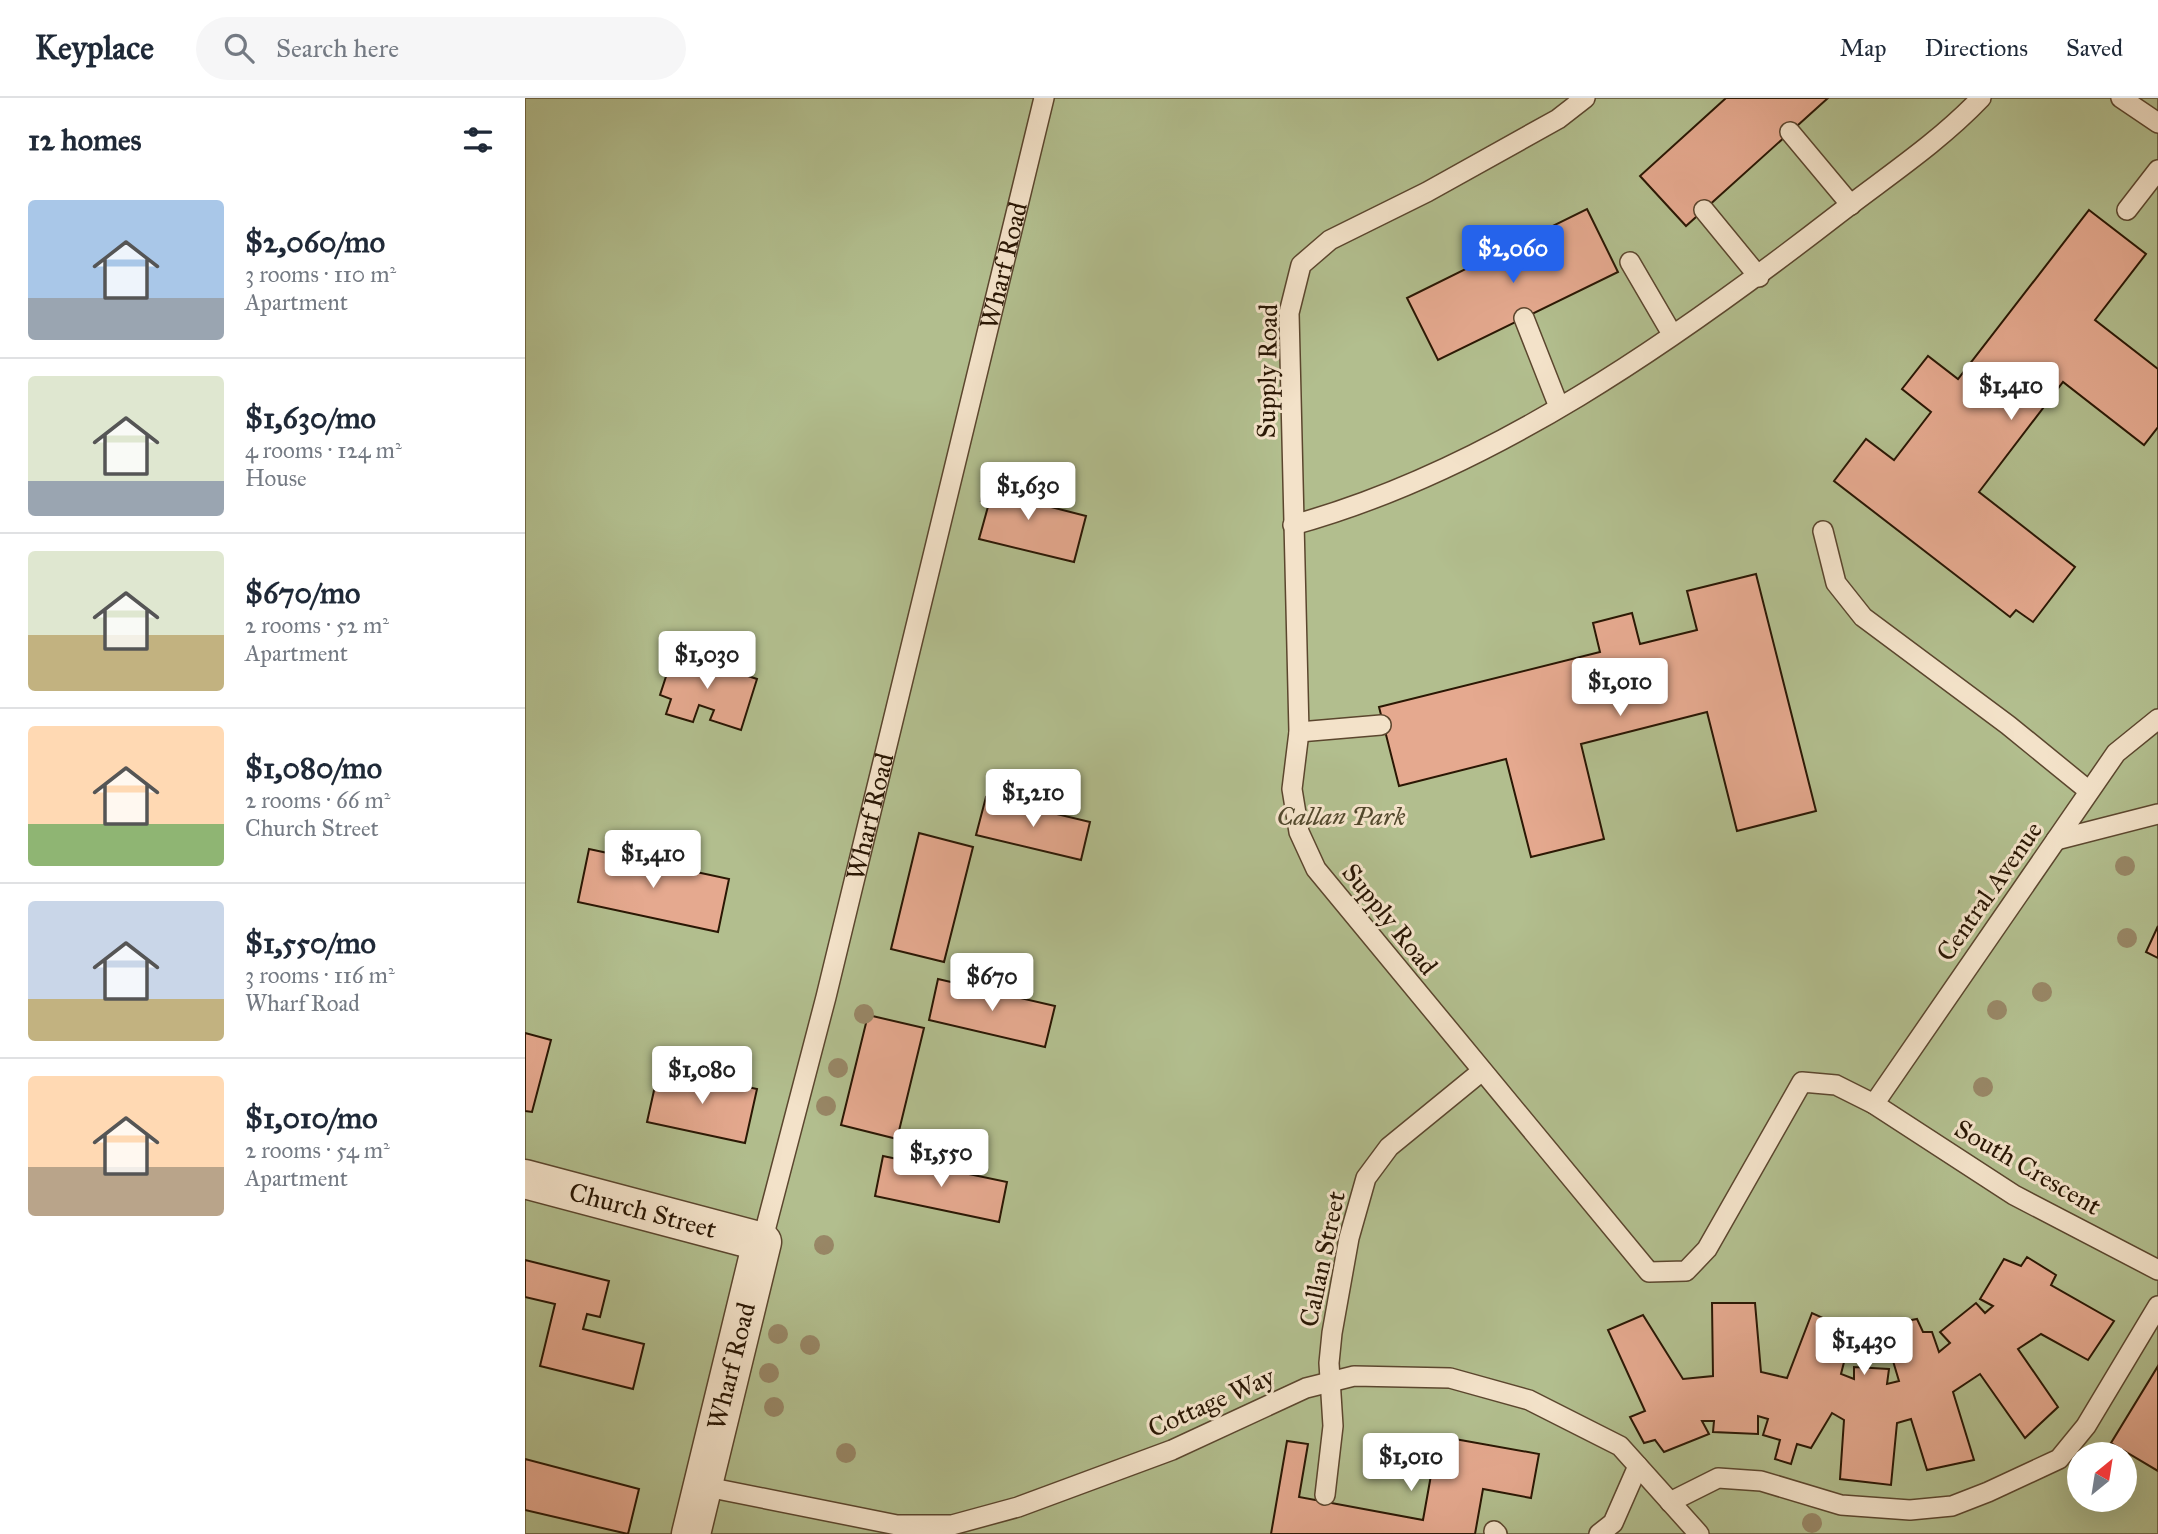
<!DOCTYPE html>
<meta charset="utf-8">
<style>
:root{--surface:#fff;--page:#f6f6f7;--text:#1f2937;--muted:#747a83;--line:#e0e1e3;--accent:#2563eb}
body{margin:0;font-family:"IM FELL Great Primer",serif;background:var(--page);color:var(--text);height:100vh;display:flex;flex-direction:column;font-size:26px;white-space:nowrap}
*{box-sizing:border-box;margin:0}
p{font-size:23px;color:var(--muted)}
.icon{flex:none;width:38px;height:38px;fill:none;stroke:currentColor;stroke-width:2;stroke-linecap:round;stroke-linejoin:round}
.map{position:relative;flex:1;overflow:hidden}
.sheet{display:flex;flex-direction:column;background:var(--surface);width:525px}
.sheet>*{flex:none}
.needle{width:46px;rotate:30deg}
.fabs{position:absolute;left:1542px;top:1344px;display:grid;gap:14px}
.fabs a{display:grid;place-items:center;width:70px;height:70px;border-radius:50%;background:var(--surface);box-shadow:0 7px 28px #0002;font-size:35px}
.price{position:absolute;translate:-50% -60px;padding:0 16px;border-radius:7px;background:#fff;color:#222;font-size:23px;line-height:46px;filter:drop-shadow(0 2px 4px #0008)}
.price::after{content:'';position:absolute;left:50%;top:42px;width:21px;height:16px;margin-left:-10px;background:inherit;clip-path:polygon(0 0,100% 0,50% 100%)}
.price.active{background:var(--accent);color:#fff}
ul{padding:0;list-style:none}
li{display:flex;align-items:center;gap:21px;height:175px;padding:0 28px}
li+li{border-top:2px solid var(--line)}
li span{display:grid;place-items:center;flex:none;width:196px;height:140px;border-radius:7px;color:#555}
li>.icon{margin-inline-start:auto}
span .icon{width:84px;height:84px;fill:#fffc;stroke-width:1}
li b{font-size:30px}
h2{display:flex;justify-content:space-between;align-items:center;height:84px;padding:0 28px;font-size:30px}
header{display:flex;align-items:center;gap:42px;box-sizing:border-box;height:98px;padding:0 35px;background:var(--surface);border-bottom:2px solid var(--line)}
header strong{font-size:33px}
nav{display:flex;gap:38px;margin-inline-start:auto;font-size:24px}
.search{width:490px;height:63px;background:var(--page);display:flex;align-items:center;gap:18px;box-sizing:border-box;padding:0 24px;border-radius:38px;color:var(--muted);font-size:26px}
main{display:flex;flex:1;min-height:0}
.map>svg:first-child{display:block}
.green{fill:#b2be8e;stroke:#6e6a49;stroke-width:2;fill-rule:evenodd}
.building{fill:#e5a98f;stroke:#2a1704;stroke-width:2}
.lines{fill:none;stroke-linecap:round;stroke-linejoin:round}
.lane-casing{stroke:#5b462e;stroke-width:22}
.street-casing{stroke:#5b462e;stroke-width:41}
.lane{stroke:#f3e2c9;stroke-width:19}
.street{stroke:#f3e2c9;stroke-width:38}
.tree{fill:#988766}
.labels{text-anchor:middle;stroke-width:6;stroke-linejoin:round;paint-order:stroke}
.street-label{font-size:26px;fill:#2a1704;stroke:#f3e2c9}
.park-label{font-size:26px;font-style:italic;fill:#53492d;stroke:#f3e2c9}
</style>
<header>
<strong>Keyplace</strong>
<div class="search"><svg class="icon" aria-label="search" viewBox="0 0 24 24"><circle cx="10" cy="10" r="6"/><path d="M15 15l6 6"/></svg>Search here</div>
<nav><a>Map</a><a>Directions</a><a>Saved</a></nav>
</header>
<main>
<section class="sheet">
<h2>12 homes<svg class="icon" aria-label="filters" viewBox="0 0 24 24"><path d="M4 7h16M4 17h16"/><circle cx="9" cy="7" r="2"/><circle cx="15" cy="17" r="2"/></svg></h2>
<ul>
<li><span style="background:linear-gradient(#a9c7e8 70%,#9aa5b1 0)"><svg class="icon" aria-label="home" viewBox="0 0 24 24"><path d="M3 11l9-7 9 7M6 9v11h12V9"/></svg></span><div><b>$2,060/mo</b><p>3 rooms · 110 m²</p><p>Apartment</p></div></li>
<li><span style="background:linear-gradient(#dfe7d0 75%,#9aa5b1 0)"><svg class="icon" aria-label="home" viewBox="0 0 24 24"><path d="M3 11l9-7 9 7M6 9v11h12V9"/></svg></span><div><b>$1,630/mo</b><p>4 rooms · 124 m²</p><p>House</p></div></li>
<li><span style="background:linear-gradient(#dfe7d0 60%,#c2b280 0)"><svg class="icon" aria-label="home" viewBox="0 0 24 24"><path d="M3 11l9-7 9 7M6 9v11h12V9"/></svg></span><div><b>$670/mo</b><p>2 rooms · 52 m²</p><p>Apartment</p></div></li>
<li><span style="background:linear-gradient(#ffd9b3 70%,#8fb573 0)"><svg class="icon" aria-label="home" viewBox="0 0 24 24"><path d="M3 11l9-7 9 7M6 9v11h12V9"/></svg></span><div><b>$1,080/mo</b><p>2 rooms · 66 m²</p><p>Church Street</p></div></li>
<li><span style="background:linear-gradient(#c9d6e8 70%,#c2b280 0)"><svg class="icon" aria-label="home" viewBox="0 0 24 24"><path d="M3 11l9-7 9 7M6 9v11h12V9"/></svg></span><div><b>$1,550/mo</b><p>3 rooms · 116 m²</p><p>Wharf Road</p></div></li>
<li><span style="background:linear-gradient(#ffd9b3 65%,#b9a48a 0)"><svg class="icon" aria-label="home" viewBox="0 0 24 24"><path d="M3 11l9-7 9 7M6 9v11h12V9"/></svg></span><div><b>$1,010/mo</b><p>2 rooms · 54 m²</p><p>Apartment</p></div></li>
</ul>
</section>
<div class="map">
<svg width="1633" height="1436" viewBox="0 0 1633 1436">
<rect width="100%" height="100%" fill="#edd3ac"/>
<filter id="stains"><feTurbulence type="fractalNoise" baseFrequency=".00286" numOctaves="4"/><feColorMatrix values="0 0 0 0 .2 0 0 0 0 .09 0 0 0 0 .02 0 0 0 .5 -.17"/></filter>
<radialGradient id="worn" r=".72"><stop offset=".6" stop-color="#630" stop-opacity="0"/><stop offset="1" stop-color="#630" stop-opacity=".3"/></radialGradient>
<path class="green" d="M0,0H1633V1436H0ZM1554,1356H1600V1402H1554Z"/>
<g class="building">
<path d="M1201,0H1303L1161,128L1115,78Z"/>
<path d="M1062,111L1093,174L913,262L882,200Z"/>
<path d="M1564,112L1621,156L1570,222L1633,271V329L1619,347L1538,284L1454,394L1550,469L1508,524L1491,512L1485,519L1309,383L1341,341L1369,362L1406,314L1377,291L1403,258L1433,281Z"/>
<path d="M463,372L492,379L487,399L561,418L549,464L454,441L464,405L456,403Z"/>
<path d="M1231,476L1291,713L1212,733L1182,614L1056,646L1079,741L1006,759L981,661L874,688L854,609L1075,554L1068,525L1107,515L1115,546L1172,532L1162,493Z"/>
<path d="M149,554L232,581L216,632L185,622L189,612L174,607L168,624L141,616L146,601L135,597Z"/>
<path d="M461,699L565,724L556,762L451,737Z"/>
<path d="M394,735L448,749L419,864L366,851Z"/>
<path d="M64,751L204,781L193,834L53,804Z"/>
<path d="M1633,828V860L1621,854Z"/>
<path d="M413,881L530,908L520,949L404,922Z"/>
<path d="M343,917L399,930L372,1041L316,1027Z"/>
<path d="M0,935L26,942L7,1014L0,1013Z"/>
<path d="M134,970L232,991L220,1045L122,1024Z"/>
<path d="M358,1058L482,1084L474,1124L350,1098Z"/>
<path d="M1502,1159L1531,1177L1526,1187L1589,1223L1563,1262L1516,1236L1493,1251L1533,1309L1500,1340L1455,1276L1428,1294L1449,1362L1402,1372L1386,1321L1372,1325L1366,1387L1315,1381L1319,1322L1307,1315L1286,1350L1272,1346L1266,1366L1250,1361L1255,1342L1238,1337L1243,1321L1233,1318V1336L1188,1334L1189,1323H1177L1184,1336L1139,1354L1130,1342L1119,1345L1105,1319L1120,1313L1083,1232L1118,1217L1158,1281L1188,1278L1187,1205H1230L1236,1274L1262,1280L1287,1215L1327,1233L1316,1276L1329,1281V1269L1364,1271L1362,1286L1374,1283L1362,1243L1373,1240L1371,1225L1392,1221L1398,1234H1407L1414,1254L1425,1245L1415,1234L1451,1205L1460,1215L1468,1208L1455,1201L1479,1161L1496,1168Z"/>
<path d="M0,1162L84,1183L75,1219L62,1216L58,1231L119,1246L108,1291L15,1268L30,1206L0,1199Z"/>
<path d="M1633,1268V1373L1586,1345Z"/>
<path d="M913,1338L1014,1356L1006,1400L958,1391L950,1436H746L762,1343L783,1346L774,1399L898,1422Z"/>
<path d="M0,1361L114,1391L103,1436L0,1412Z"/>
</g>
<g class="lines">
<defs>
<g id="lane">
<path d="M1060,0L1033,21L902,94L805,142L776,167L764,215L774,634L767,691L774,734L791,771L1124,1174L1161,1173L1182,1151L1277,984L1311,987L1349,1006L1489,1097L1633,1172"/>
<path d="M1596,0L1633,25"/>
<path d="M1265,34L1326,107"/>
<path d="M1179,112L1234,179"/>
<path d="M1602,112L1633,72"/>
<path d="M1105,164L1147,236"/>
<path d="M999,220L1034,309"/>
<path d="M768,427C965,373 1152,241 1312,117C1361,79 1413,45 1456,0"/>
<path d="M1298,433L1311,485L1338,519L1483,627L1564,693"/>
<path d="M774,634L856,627"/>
<path d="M1531,742L1633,716"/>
<path d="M1349,1006L1591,655L1633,621"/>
<path id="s1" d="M237,1144L301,899L519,0"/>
<path d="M177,1388L372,1427H427L493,1409L647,1352L781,1290L829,1278L925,1280L1004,1302L1095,1348L1174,1436"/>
<path d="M800,1397L808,1328L804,1265L807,1235L824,1140L841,1080L864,1049L957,973"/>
<path d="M1145,1404L1193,1380L1236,1383L1316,1407L1385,1412L1427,1408L1463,1394L1534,1361L1561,1328L1633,1208"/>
<path d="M969,1433L972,1436"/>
<path d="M1074,1436L1088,1425L1113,1368"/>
</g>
<g id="street">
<path id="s2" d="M0,1081L237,1144L166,1436"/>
</g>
</defs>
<use href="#lane" class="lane-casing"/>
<use href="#street" class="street-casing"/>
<use href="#lane" class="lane"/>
<use href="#street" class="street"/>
</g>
<g class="tree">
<circle cx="1600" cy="768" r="10"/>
<circle cx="1602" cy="840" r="10"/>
<circle cx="1517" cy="894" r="10"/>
<circle cx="1472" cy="912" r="10"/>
<circle cx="339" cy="916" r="10"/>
<circle cx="313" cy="970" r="10"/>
<circle cx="1458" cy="989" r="10"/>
<circle cx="301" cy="1008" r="10"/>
<circle cx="299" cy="1147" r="10"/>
<circle cx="253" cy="1236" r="10"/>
<circle cx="285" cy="1247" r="10"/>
<circle cx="244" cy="1275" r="10"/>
<circle cx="249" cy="1309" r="10"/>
<circle cx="321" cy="1355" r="10"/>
<circle cx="1287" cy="1425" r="10"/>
</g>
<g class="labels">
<g class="street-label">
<text dy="9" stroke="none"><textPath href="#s1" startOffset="1006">Wharf Road</textPath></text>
<text transform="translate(742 273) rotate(-89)" y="9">Supply Road</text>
<text dy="9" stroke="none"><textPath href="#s1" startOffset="439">Wharf Road</textPath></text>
<text transform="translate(1464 793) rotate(-55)" y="9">Central Avenue</text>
<text transform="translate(865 821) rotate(51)" y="9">Supply Road</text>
<text transform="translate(1503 1069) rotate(30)" y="9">South Crescent</text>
<text dy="9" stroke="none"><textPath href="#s2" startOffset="122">Church Street</textPath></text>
<text transform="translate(797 1161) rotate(-78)" y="9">Callan Street</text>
<text transform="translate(206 1268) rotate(-76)" y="9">Wharf Road</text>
<text transform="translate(686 1304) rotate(-24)" y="9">Cottage Way</text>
</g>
<g class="park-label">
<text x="816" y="727">Callan Park</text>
</g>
</g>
<rect width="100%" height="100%" filter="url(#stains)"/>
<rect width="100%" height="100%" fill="url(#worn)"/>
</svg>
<div class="fabs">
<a><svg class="needle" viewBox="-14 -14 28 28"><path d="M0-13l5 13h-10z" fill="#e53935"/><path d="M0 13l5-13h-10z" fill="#747a83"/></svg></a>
</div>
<b class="price active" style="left:988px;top:187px">$2,060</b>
<b class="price" style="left:1486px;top:324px">$1,410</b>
<b class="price" style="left:503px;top:424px">$1,630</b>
<b class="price" style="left:182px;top:593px">$1,030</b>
<b class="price" style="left:1095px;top:620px">$1,010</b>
<b class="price" style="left:508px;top:731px">$1,210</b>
<b class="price" style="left:128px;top:792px">$1,410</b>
<b class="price" style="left:467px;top:915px">$670</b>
<b class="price" style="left:177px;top:1008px">$1,080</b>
<b class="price" style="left:416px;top:1091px">$1,550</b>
<b class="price" style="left:1339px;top:1279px">$1,430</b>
<b class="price" style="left:886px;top:1395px">$1,010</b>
</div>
</main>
